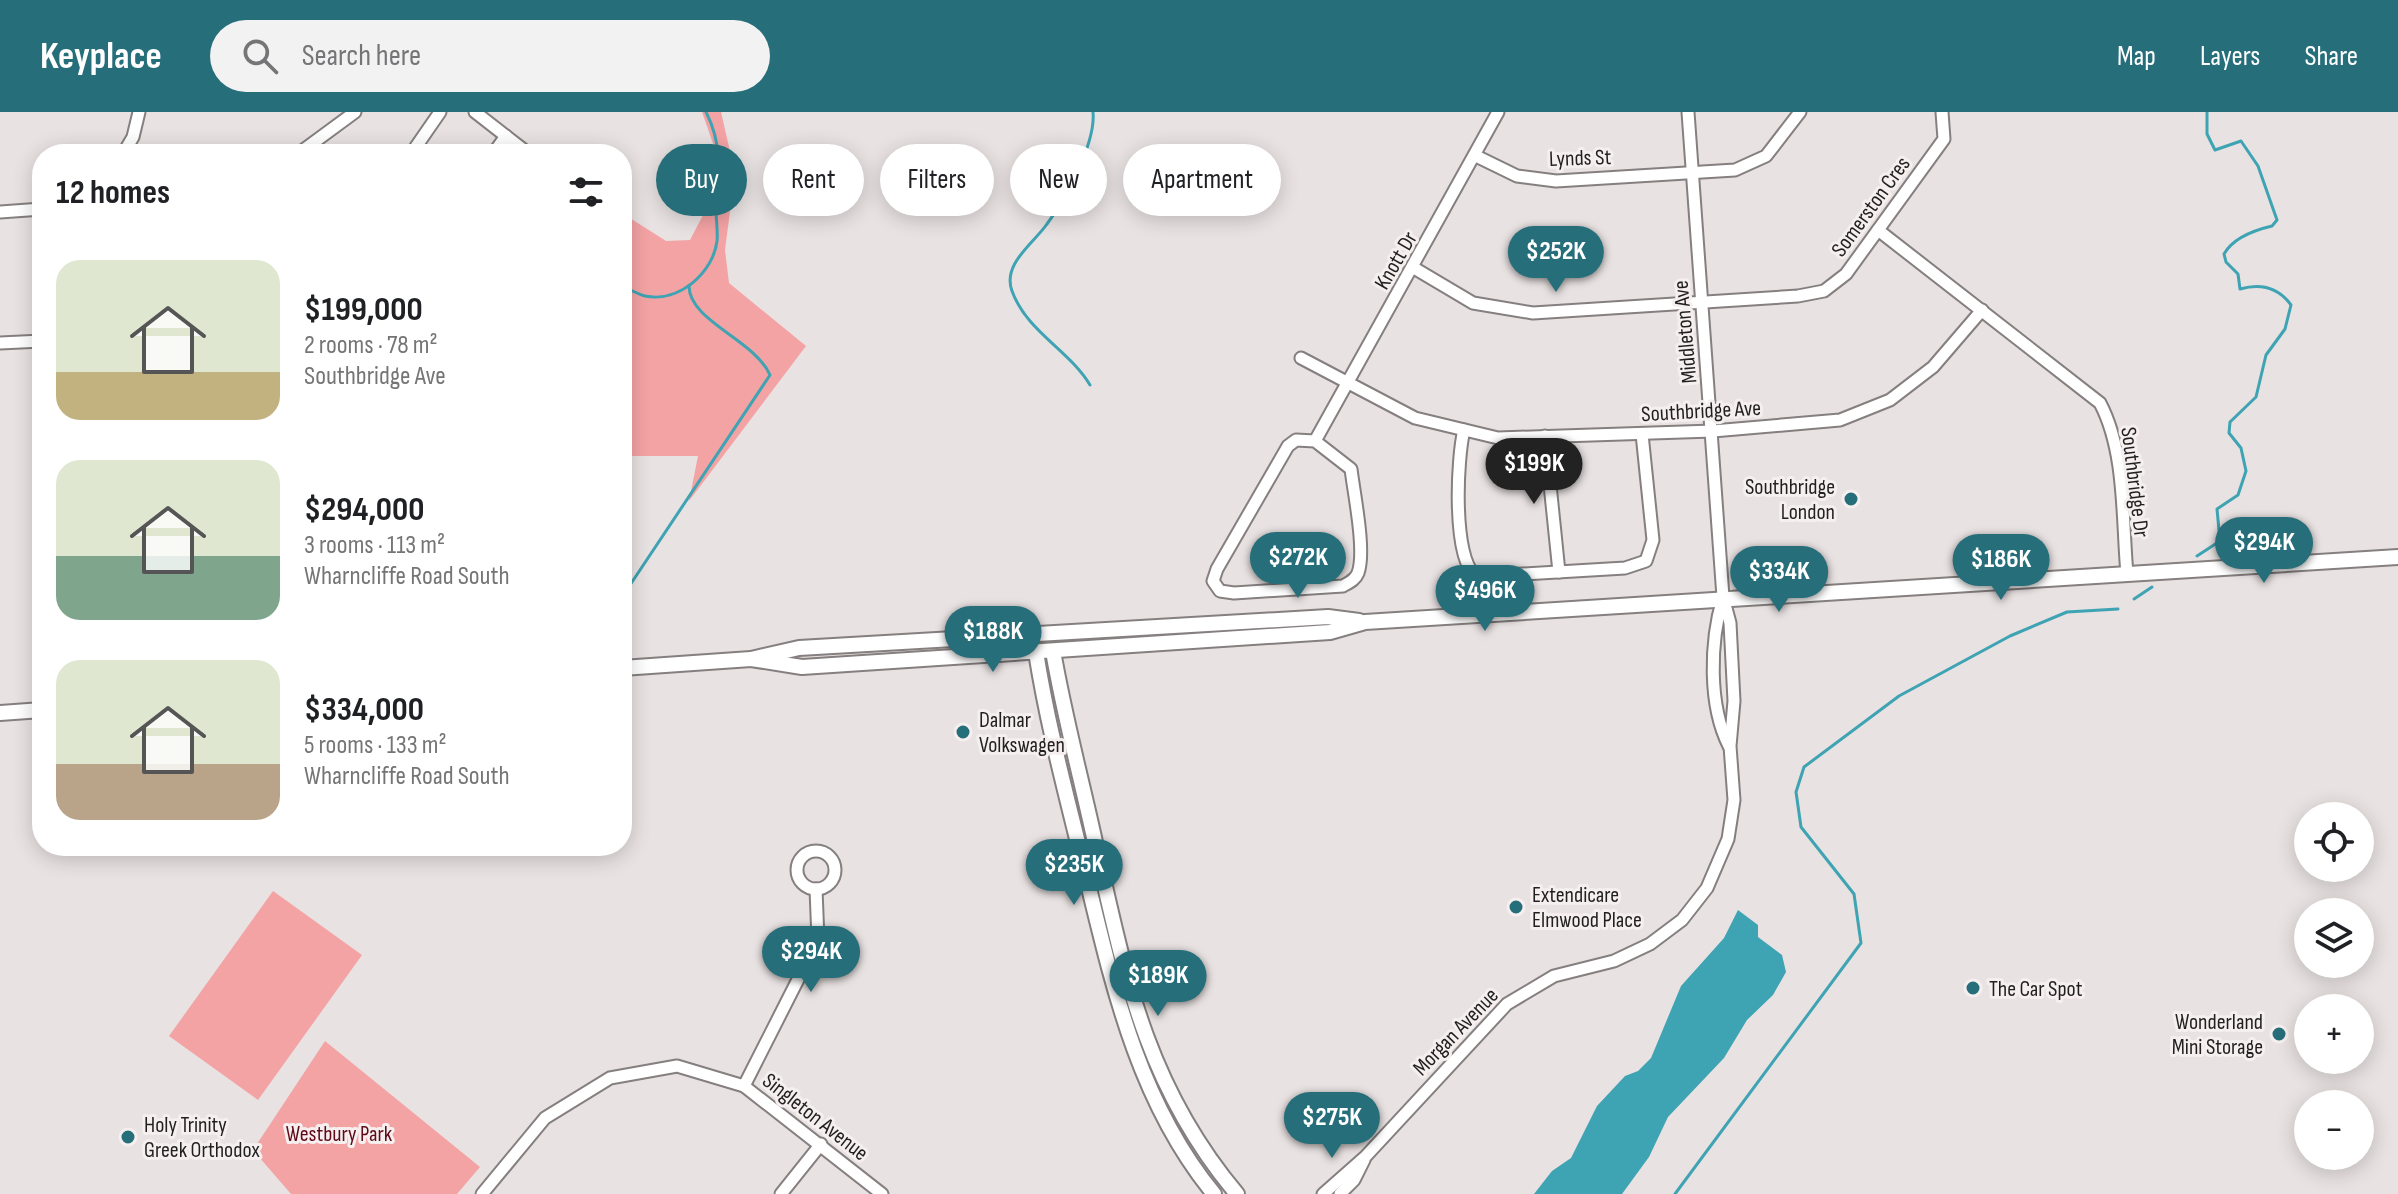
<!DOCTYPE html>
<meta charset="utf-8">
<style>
:root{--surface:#fff;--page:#f2f2f2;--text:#202124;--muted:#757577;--accent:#266e7a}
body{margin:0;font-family:"Sofia Sans Condensed",sans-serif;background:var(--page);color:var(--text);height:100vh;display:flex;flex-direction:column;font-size:30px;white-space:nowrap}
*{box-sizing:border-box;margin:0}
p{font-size:26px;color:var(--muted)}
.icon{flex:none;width:44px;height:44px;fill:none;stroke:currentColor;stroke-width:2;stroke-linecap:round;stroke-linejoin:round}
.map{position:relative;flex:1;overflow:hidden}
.sheet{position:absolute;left:32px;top:32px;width:600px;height:712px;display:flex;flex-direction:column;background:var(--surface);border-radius:32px;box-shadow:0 4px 20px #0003}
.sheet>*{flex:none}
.guide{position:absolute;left:656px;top:32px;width:760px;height:72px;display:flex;gap:16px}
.controls{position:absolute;left:2294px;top:690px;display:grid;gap:16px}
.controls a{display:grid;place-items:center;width:80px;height:80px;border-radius:50%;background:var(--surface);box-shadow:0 4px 20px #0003;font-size:40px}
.price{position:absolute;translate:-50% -68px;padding:0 18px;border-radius:28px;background:var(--accent);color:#fff;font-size:26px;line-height:52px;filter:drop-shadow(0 2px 4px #0008)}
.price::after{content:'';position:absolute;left:50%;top:48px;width:24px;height:18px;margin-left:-12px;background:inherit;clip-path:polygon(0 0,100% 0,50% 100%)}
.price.current{background:#222;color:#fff}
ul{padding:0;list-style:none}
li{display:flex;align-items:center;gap:24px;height:200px;padding:0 24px}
li span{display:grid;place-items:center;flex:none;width:224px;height:160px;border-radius:24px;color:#555}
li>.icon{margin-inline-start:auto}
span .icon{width:96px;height:96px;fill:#fffc;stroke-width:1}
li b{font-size:34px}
h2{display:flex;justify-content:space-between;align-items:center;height:96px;padding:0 24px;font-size:34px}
.pill{padding:0 28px;border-radius:36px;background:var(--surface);box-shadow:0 4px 20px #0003;font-size:28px;line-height:72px}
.pill.current{background:var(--accent);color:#fff}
header{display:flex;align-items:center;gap:48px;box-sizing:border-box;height:112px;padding:0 40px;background:var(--accent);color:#fff}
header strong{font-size:38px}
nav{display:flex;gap:44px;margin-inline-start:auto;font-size:28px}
.search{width:560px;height:72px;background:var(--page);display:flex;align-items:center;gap:20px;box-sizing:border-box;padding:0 28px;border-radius:44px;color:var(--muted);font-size:30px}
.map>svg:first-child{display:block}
.green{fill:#f4a3a4}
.water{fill:#3ea3b3}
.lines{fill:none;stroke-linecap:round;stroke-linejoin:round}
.stream{stroke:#3ea3b3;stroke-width:3}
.street-casing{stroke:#857f7f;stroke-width:15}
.secondary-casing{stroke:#857f7f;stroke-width:18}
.street{stroke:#fff;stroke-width:11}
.secondary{stroke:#fff;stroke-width:14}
.poi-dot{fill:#266e7a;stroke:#f6efef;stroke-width:3}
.labels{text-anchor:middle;stroke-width:6;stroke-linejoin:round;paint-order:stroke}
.street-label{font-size:22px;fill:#211f1f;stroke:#f6efef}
.poi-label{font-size:22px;fill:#211f1f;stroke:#f6efef;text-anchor:start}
.park-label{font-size:22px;fill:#610919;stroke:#f6efef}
</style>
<header>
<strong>Keyplace</strong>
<div class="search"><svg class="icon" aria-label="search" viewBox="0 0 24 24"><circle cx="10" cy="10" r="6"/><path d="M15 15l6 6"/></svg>Search here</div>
<nav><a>Map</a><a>Layers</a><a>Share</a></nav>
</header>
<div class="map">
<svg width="2398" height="1082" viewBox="0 0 2398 1082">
<rect width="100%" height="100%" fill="#e9e2e2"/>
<g class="green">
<path d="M702,0H721L735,61L725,138L729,171L806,234L689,389L698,344H622V101L666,129L690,128L724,63Z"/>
<path d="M273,779L362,843L258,988L169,924Z"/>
<path d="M325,929L480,1055L457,1082H291L253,1038Z"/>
</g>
<path class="water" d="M1738,798L1758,813V825L1782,843L1786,860L1773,883L1747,908L1724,946L1668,1005L1649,1045L1622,1082H1534L1552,1059L1571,1046L1597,994L1625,964L1638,959L1651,946L1681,874L1724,826Z"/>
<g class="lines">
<g class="stream">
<path d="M622,175C630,177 637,182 645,184C679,191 713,161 717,129C718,119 716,108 716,98C719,63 723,33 706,0"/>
<path d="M1090,273C1069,238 1027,220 1012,179C1002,152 1033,132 1047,112C1065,88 1096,31 1093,0"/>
<path d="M2197,444L2220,429L2217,397L2238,383L2246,359L2241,336L2229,321L2230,310L2256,285L2266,243L2285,217L2291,193C2278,175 2261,171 2240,177L2238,162L2226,150L2224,142C2233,126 2255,118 2272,114L2277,108L2258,54L2241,29L2215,38L2207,22V0"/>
<path d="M622,485L770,263C755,228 689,209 689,174"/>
<path d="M2134,487L2152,475"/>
<path d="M1675,1082L1861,831L1854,782L1801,715L1796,680L1804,655L1899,584L2010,524L2067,500L2118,497"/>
</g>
<defs>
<g id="street">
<path d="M475,0L529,42"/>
<path d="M123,42L133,25L139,0"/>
<path d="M298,42L355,0"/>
<path d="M411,42L440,0"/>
<path d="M493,42L506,24"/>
<path d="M1476,44L1517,64L1556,69L1735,58L1766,44L1800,0"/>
<path d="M0,100L42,97"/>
<path d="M1878,118L2100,291C2126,340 2122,408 2127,462"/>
<path d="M1414,156L1473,191L1533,201L1798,184L1824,179L1846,162L1944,27L1942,0"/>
<path d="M0,231L42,229"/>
<path d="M1301,246L1415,306L1498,326L1713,319L1840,308L1890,288L1933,255L1982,198"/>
<path d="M1464,318C1457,345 1452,447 1476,464H1488L1625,456L1646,449L1653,428L1642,322"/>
<path d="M1545,324L1559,460"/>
<path d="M1315,329L1351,357C1354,382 1366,439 1358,461C1355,468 1350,470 1343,474L1234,481L1220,479L1213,469L1217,457L1288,334L1296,328L1315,329L1498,0"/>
<path d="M1723,486C1710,529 1708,593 1729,634"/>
<circle cx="816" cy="758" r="19"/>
<path d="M744,974L818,828L816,777"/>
<path d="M482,1082L545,1006L610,966L677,954L744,974L882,1082"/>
<path d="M781,1082L821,1032"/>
<path d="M1323,1082L1366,1044L1507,892L1554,864L1614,849L1650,832L1682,808L1707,776L1728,727L1734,688L1730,634L1734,589L1730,511L1723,485L1688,0"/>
<path d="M1340,1082L1354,1068L1364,1048"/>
</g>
<g id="secondary">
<path d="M1053,539C1064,603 1081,666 1095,730C1125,863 1146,974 1237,1082"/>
<path d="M1036,540C1047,610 1065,678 1082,747C1111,865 1135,986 1214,1082"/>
<path d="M751,547L802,555L1330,520L1365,510L2398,445"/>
<path d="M622,556L751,547L799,536L1328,505L1359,509"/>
<path d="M0,601L42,598"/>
</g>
</defs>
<use href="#street" class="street-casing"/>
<use href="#secondary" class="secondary-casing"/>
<use href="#street" class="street"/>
<use href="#secondary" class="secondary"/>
</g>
<g class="poi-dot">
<circle cx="1851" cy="387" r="8"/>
<circle cx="963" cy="620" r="8"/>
<circle cx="1516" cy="795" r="8"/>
<circle cx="1973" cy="876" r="8"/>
<circle cx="2279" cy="922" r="8"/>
<circle cx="128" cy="1025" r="8"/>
</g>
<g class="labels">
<g class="street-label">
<text transform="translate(1580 45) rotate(-2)" y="8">Lynds St</text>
<text transform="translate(1870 94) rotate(-54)" y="8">Somerston Cres</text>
<text transform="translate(1395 148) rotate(-60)" y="8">Knott Dr</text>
<text transform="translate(1684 220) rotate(-95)" y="8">Middleton Ave</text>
<text transform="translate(1701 298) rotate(-3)" y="8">Southbridge Ave</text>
<text transform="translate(2136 370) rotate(83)" y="8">Southbridge Dr</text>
<text transform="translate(1455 919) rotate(-46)" y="8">Morgan Avenue</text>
<text transform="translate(816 1004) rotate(38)" y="8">Singleton Avenue</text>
</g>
<g class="poi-label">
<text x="1835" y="382" text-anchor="end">Southbridge<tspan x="1835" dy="25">London</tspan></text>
<text x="979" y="615">Dalmar<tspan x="979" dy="25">Volkswagen</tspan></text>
<text x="1532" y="790">Extendicare<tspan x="1532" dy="25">Elmwood Place</tspan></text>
<text x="1989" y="884">The Car Spot</text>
<text x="2263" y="917" text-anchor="end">Wonderland<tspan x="2263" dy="25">Mini Storage</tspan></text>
<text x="144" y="1020">Holy Trinity<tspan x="144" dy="25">Greek Orthodox</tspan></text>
</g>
<g class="park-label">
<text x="339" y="1029">Westbury Park</text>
</g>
</g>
</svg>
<div class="controls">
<a><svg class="icon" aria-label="locate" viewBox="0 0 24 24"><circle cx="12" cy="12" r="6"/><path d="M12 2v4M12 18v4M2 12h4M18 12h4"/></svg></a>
<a><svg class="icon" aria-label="layers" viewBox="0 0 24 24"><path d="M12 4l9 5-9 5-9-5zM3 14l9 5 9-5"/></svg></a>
<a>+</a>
<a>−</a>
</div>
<b class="price" style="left:1556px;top:182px">$252K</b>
<b class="price current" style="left:1534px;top:394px">$199K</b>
<b class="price" style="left:2264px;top:473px">$294K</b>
<b class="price" style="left:1298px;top:488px">$272K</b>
<b class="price" style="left:2001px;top:490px">$186K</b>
<b class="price" style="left:1779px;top:502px">$334K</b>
<b class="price" style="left:1485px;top:521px">$496K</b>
<b class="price" style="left:993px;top:562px">$188K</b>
<b class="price" style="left:1074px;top:795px">$235K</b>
<b class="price" style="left:811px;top:882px">$294K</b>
<b class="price" style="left:1158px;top:906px">$189K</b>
<b class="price" style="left:1332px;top:1048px">$275K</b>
<div class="guide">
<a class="pill current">Buy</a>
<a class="pill">Rent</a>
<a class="pill">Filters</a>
<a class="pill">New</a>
<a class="pill">Apartment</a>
</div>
<section class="sheet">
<h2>12 homes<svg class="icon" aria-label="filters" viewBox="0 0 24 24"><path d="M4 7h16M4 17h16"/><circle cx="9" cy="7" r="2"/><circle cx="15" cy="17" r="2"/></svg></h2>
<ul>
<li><span style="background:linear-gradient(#dfe7d0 70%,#c2b280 0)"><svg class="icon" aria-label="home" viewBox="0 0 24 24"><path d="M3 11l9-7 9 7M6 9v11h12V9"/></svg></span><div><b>$199,000</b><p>2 rooms · 78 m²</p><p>Southbridge Ave</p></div></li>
<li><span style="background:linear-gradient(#dfe7d0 60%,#7fa58c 0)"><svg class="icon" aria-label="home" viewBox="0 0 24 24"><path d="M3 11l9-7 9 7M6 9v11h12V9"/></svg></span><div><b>$294,000</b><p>3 rooms · 113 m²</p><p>Wharncliffe Road South</p></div></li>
<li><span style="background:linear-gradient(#dfe7d0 65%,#b9a48a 0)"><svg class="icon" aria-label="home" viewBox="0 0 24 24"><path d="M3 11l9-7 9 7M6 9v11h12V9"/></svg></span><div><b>$334,000</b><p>5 rooms · 133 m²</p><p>Wharncliffe Road South</p></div></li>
</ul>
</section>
</div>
